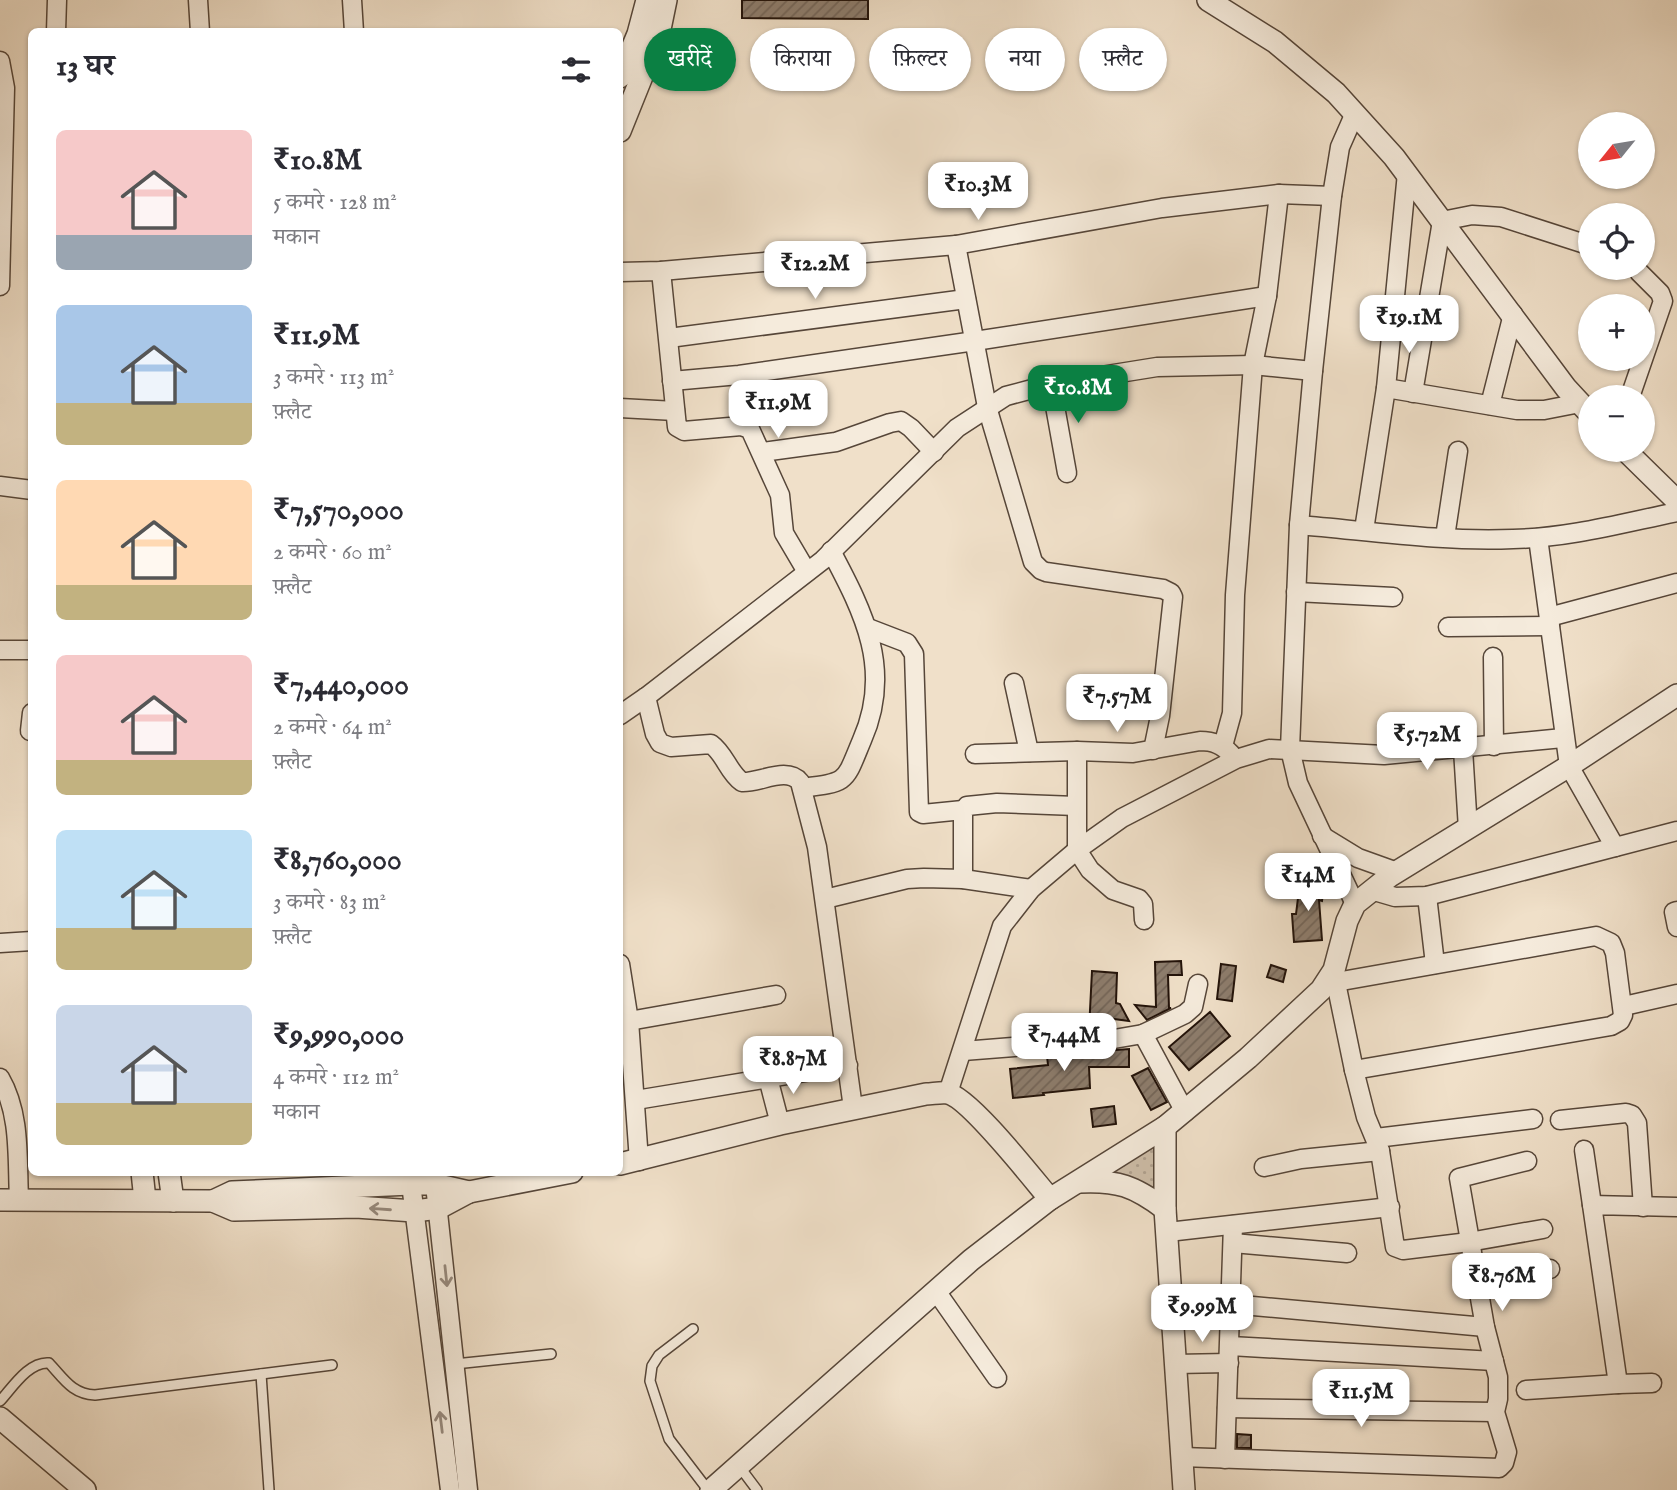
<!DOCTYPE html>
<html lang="hi">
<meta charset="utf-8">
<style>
:root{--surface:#fff;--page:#f7f7f7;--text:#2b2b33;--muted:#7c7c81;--accent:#0b8043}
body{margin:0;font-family:"IM FELL English","Noto Serif Devanagari",serif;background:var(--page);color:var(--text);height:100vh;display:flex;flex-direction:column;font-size:26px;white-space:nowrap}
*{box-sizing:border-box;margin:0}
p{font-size:23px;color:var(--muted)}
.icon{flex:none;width:38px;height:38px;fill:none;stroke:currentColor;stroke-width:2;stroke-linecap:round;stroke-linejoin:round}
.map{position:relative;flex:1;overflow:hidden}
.sheet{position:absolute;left:28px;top:28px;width:595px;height:1148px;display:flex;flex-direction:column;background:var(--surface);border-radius:10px;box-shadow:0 2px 5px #0004}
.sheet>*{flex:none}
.hud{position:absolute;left:644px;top:28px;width:665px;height:63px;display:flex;gap:14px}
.needle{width:46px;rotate:240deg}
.buttons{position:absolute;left:1578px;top:112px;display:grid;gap:14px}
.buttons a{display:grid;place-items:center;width:77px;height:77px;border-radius:50%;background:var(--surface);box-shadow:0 2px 5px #0004;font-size:35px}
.price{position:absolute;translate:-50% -60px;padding:0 16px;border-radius:14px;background:#fff;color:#222;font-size:23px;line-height:46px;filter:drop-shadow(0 2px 4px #0008)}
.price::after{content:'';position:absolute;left:50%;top:42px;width:21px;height:16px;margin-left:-10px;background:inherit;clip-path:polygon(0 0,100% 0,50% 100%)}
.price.on{background:var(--accent);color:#fff}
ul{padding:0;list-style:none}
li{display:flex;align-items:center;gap:21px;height:175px;padding:0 28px}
li span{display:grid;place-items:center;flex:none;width:196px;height:140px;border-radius:10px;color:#555}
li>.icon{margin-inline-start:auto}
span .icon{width:84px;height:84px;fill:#fffc;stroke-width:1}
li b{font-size:30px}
h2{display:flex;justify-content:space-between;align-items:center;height:84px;padding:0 28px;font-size:30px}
.pill{padding:0 24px;border-radius:32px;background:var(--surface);box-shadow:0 2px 5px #0004;font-size:24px;line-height:63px}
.pill.on{background:var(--accent);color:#fff}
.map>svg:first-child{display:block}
.green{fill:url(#green-dots);stroke:#786858;stroke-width:2}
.building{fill:url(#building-hatch);stroke:#221209;stroke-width:2}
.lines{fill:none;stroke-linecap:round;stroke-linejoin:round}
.service-casing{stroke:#564639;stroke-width:12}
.minor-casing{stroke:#564639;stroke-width:21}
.tertiary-casing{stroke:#564639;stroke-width:24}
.service{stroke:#f5ebdc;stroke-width:9}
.minor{stroke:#f5ebdc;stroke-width:18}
.tertiary{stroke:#f5ebdc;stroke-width:21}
.oneway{stroke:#96897d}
</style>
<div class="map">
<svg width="1677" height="1490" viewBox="0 0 1677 1490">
<defs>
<pattern id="green-dots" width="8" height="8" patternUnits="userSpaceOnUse" patternTransform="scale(1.75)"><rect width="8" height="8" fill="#cdbda8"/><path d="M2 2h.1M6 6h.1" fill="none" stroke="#b0a18f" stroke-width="1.8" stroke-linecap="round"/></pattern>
<pattern id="building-hatch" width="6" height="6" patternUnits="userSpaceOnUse" patternTransform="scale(1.75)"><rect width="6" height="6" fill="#8d7d6d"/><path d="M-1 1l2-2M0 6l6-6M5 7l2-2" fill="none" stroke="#736558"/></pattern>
</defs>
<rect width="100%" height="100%" fill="#f0e0c9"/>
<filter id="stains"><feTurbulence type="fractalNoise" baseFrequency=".00286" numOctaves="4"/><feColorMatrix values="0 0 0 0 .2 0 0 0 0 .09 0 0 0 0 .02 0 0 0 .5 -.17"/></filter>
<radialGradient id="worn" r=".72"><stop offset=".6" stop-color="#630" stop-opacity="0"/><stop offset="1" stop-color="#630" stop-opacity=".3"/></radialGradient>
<path class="green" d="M1161,1130V1202L1098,1177Z"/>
<g class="building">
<path d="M742,0H868V19L742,18Z"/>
<path d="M1300,882L1324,885L1322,901L1319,900L1322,940L1294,942L1292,914H1296Z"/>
<path d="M1181,961L1182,975H1168L1169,1008H1171L1147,1020L1135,1005L1156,1007L1155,962Z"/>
<path d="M1221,964L1236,966L1232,1001L1217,999Z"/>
<path d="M1271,965L1286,970L1283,982L1267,977Z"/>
<path d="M1092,971L1117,973L1116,1003L1120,1004L1129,1021L1106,1018V1028L1089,1030Z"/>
<path d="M1210,1012L1230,1036L1189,1070L1169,1047Z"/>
<path d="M1129,1049V1067H1089L1090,1088L1043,1093L1044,1095L1013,1098L1010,1069L1048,1065L1047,1056L1090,1054V1052Z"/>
<path d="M1148,1068L1167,1102L1151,1110L1132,1076Z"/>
<path d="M1114,1106L1116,1124L1093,1127L1091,1109Z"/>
<path d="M1237,1434L1251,1435V1448H1237Z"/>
</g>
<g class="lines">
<defs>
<g id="service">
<path d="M693,1329L659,1355L652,1366L650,1381L669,1439L708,1490"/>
<path d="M455,1364L551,1354"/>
<path d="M261,1374L269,1490"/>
<path d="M0,1401C12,1388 29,1361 49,1363C64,1379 72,1394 95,1395L332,1365"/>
<path d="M739,1466L757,1490"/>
</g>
<g id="minor">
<path d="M198,0L200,32"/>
<path d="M352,0L354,32"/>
<path d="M56,32L57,0"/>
<path d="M0,61L5,88L0,286"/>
<path d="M1355,113L1340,147L1332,196L1313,371L1299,525L1290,749L1298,783L1355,904"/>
<path d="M956,245L987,407L1033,562L1041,570L1046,572L1163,589L1171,593L1173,597L1160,716L1153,750"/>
<path d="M661,271L677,427L684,431L741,426L750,429L780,495L784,533L807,572"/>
<path d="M620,272L661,271L956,245L1162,208L1279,194L1332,196"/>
<path d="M669,338L966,299"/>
<path d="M672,381L739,375L975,341L1267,296"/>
<path d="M1051,384L1067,473"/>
<path d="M1386,388L1517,410H1544L1580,403"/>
<path d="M1413,393L1442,221L1472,215L1501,217L1585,244"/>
<path d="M1630,397L1663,301L1660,293L1639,272"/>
<path d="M1490,405L1513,314"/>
<path d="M620,408L675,411"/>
<path d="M762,452L836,442L890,423L901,421L911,428L934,452"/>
<path d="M0,486L32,490"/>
<path d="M1299,525C1370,531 1442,542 1513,539C1569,538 1623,523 1677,512"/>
<path d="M1364,530L1386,388L1407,173"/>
<path d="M1445,537L1458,451"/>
<path d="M1538,538L1569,766L1615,847"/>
<path d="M1296,592L1393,597"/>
<path d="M1549,617L1677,583"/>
<path d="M1448,627L1550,626"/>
<path d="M868,628L907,643L914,654L919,812L923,814L963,810"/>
<path d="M0,650H32"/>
<path d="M1493,657L1494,746"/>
<path d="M1014,683L1029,752"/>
<path d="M646,697L655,734L660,743L671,747L711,744C725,754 728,772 742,782C760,783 787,766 800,782L817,847L853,1108"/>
<path d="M620,715L646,697L823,560L957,428L1006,396L1051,384L1157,367L1253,365L1313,371"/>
<path d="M30,731L32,713"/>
<path d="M1223,746L1232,713L1235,595L1253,365L1267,296L1279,194"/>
<path d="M1463,749L1468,829"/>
<path d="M1077,751V850L1090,870L1113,890L1139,899L1143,904L1144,920"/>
<path d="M975,754L1077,751L1133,753L1200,741C1214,741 1222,745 1231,754"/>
<path d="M802,788C849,782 844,783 862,740C893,670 864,613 831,551"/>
<path d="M1322,836L1358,858L1397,872"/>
<path d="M963,879V813L967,806L997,803L1076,806"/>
<path d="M1371,890L1395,897L1427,896L1677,831"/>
<path d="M1427,896L1435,964"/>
<path d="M825,899L907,879L924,878L963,879L1031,889"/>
<path d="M1677,911L1674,912L1677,927"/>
<path d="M0,943L32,941"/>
<path d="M620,964L629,1021L639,1161"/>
<path d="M1334,973L1354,1070L1366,1117L1380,1151L1395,1247L1403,1250L1469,1242L1543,1229"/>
<path d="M1336,982L1596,936L1611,943L1615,953L1623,1015L1620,1021L1611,1026L1354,1070"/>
<path d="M1624,1006L1677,994"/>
<path d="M629,1021L776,995"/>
<path d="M1143,1034L1185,1112"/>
<path d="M963,1051L1114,1039L1143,1034L1185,1014L1193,1007L1198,984"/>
<path d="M0,1078C21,1114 17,1159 19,1199"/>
<path d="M768,1078L780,1124"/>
<path d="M948,1093L1002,926L1031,889L1077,850L1122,818L1236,759L1269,749L1384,755L1563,738"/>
<path d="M636,1100L848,1065"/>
<path d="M1560,1120L1626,1113L1632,1115L1637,1123L1643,1207"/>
<path d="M1376,1138L1533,1119"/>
<path d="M1584,1150L1592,1205"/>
<path d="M1264,1167L1301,1159L1380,1151"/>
<path d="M411,1184L450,1490"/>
<path d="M436,1194L468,1490"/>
<path d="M1168,1232L1390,1207"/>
<path d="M1233,1243L1347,1253"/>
<path d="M1476,1278L1550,1269"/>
<path d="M936,1291L997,1378"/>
<path d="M1231,1304L1485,1327"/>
<path d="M1230,1346L1494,1361"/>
<path d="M1175,1364L1229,1363"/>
<path d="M1618,1384L1652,1383"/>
<path d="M1526,1390L1618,1384L1592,1205L1677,1207"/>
<path d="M1227,1408L1495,1412"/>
<path d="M1182,1457L1499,1468L1504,1463L1507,1452L1495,1412L1498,1399V1377L1485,1327L1459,1178L1527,1161"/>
<path d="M1225,1459L1233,1225"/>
</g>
<g id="tertiary">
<path d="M1208,0L1275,42L1336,93L1394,157L1566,388L1591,415"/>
<path d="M620,77L638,34L647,0"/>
<path d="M620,131L659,34L666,0"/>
<path d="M1625,450L1677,501"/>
<path d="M1165,1127V1209L1184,1490"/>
<path d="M620,1164L780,1124L926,1094C932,1094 941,1092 947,1093C969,1097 1033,1179 1050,1199"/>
<path d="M142,1172L145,1200"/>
<path d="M169,1172L173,1201"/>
<path d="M1079,1182C1118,1180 1134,1186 1165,1209"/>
<path d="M0,1200L213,1201L234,1210L356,1207L414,1211L439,1208L469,1192L572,1172"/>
<path d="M213,1201L232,1192L411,1184H434L469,1192"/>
<path d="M0,1418L85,1490"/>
<path d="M711,1490L971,1260L1050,1199L1165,1127L1248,1058L1321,990L1334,970L1347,921L1355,904L1390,876L1569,766L1677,695"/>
</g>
</defs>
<use href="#service" class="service-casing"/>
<use href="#minor" class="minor-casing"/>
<use href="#tertiary" class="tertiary-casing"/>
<use href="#service" class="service"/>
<use href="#minor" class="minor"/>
<use href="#tertiary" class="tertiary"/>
</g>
<defs><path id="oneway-shaft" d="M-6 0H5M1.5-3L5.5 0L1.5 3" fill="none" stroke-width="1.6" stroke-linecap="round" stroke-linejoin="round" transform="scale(1.75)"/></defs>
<g class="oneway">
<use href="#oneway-shaft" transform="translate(380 1209) rotate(-176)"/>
<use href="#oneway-shaft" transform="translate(446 1276) rotate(84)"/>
<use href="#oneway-shaft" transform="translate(441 1422) rotate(-97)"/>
</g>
<rect width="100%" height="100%" filter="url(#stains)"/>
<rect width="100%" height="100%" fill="url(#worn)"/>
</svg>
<div class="buttons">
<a><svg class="needle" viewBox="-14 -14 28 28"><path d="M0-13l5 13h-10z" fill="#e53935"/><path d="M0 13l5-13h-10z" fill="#7c7c81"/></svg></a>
<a><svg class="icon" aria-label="locate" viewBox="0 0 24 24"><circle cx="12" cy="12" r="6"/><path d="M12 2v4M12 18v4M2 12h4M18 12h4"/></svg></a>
<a>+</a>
<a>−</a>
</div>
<b class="price" style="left:978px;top:222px">₹10.3M</b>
<b class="price" style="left:815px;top:301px">₹12.2M</b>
<b class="price" style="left:1409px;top:355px">₹19.1M</b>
<b class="price on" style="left:1078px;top:425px">₹10.8M</b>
<b class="price" style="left:778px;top:440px">₹11.9M</b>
<b class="price" style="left:1117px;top:734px">₹7.57M</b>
<b class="price" style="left:1427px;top:772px">₹5.72M</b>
<b class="price" style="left:1308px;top:913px">₹14M</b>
<b class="price" style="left:1064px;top:1073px">₹7.44M</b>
<b class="price" style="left:793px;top:1096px">₹8.87M</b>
<b class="price" style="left:1502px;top:1313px">₹8.76M</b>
<b class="price" style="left:1202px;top:1344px">₹9.99M</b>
<b class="price" style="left:1361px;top:1429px">₹11.5M</b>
<div class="hud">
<a class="pill on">खरीदें</a>
<a class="pill">किराया</a>
<a class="pill">फ़िल्टर</a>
<a class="pill">नया</a>
<a class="pill">फ़्लैट</a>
</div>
<section class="sheet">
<h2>13 घर<svg class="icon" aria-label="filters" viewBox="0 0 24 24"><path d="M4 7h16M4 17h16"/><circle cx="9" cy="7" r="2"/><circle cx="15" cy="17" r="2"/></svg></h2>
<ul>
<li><span style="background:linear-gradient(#f6c9c9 75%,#9aa5b1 0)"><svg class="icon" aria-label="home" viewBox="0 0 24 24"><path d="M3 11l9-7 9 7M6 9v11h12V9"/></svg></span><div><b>₹10.8M</b><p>5 कमरे · 128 m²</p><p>मकान</p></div></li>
<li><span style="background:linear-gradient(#a9c7e8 70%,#c2b280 0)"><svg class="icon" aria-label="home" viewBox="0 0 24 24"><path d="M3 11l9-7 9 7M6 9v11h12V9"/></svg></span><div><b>₹11.9M</b><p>3 कमरे · 113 m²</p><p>फ़्लैट</p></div></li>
<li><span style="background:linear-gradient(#ffd9b3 75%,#c2b280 0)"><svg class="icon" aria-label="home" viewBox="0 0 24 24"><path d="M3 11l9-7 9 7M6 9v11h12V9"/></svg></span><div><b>₹7,570,000</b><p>2 कमरे · 60 m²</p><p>फ़्लैट</p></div></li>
<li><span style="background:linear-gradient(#f6c9c9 75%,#c2b280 0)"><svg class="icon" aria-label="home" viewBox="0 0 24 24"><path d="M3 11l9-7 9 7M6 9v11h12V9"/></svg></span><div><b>₹7,440,000</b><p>2 कमरे · 64 m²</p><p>फ़्लैट</p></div></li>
<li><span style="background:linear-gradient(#bfe0f5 70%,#c2b280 0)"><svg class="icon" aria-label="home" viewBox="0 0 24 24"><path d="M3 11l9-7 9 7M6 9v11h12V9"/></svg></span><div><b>₹8,760,000</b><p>3 कमरे · 83 m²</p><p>फ़्लैट</p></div></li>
<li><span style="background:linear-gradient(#c9d6e8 70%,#c2b280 0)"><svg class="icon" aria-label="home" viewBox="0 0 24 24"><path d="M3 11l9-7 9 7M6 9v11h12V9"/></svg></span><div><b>₹9,990,000</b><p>4 कमरे · 112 m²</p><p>मकान</p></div></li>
</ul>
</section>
</div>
